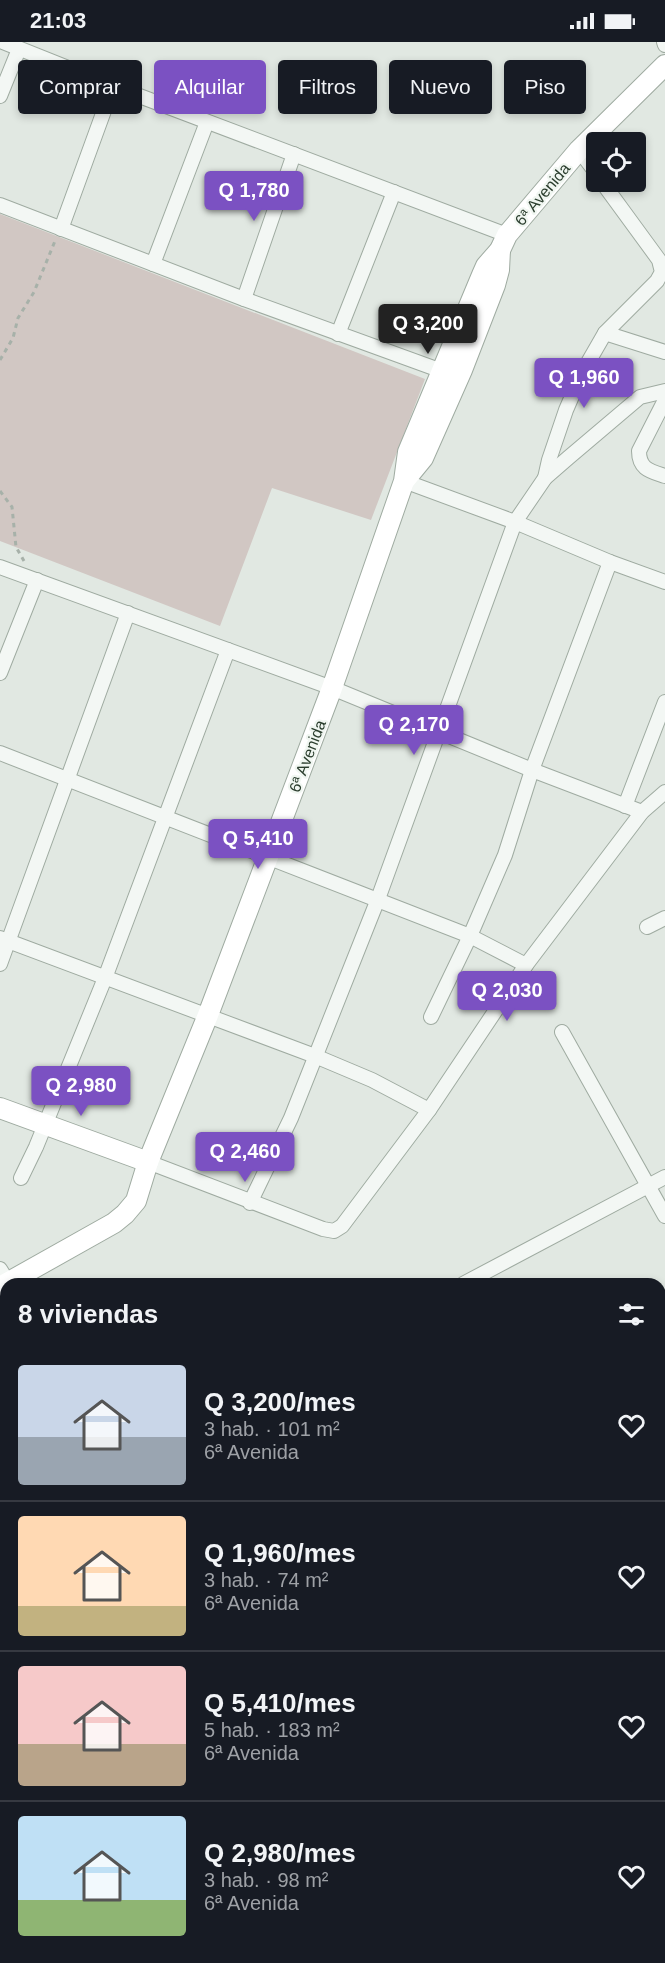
<!DOCTYPE html>
<html lang="es">
<meta charset="utf-8">
<style>
:root{--surface:#171b24;--page:#20242c;--text:#f1f3f6;--muted:#9ea1a6;--line:#363941;--accent:#7b51c2}
body{margin:0;font-family:Arial,sans-serif;background:var(--page);color:var(--text);height:100vh;display:flex;flex-direction:column;font-size:22px;white-space:nowrap}
*{box-sizing:border-box;margin:0}
p{font-size:20px;color:var(--muted)}
.icon{flex:none;width:33px;height:33px;fill:none;stroke:currentColor;stroke-width:2;stroke-linecap:round;stroke-linejoin:round}
.map{position:relative;flex:1;overflow:hidden}
.sheet{position:absolute;left:0px;top:1236px;width:666px;height:686px;display:flex;flex-direction:column;background:var(--surface);border-radius:18px 18px 0 0;box-shadow:0 3px 9px #0003}
.sheet>*{flex:none}
.top-card{position:absolute;left:18px;top:18px;width:630px;height:54px;display:flex;gap:12px}
.tools{position:absolute;left:586px;top:90px;display:grid;gap:12px}
.tools a{display:grid;place-items:center;width:60px;height:60px;border-radius:6px;background:var(--surface);box-shadow:0 3px 9px #0003;font-size:30px}
.price{position:absolute;translate:-50% -51px;padding:0 14px;border-radius:6px;background:var(--accent);color:#fff;font-size:20px;line-height:39px;filter:drop-shadow(0 2px 3px #0008)}
.price::after{content:'';position:absolute;left:50%;top:36px;width:18px;height:14px;margin-left:-9px;background:inherit;clip-path:polygon(0 0,100% 0,50% 100%)}
.price.on{background:#222;color:#fff}
ul{padding:0;list-style:none}
li{display:flex;align-items:center;gap:18px;height:150px;padding:0 18px}
li+li{border-top:2px solid var(--line)}
li span{display:grid;place-items:center;flex:none;width:168px;height:120px;border-radius:6px;color:#555}
li>.icon{margin-inline-start:auto}
span .icon{width:72px;height:72px;fill:#fffc;stroke-width:1}
li b{font-size:26px}
h2{display:flex;justify-content:space-between;align-items:center;height:72px;padding:0 18px;font-size:26px}
.pill{padding:0 21px;border-radius:6px;background:var(--surface);box-shadow:0 3px 9px #0003;font-size:21px;line-height:54px}
.pill.on{background:var(--accent);color:#fff}
.status{display:flex;justify-content:space-between;align-items:center;height:42px;padding:0 30px;background:var(--surface);direction:ltr}
.status svg{height:16px;fill:currentColor}
.map>svg:first-child{display:block}
.green{fill:#d1c7c3}
.lines{fill:none;stroke-linecap:round;stroke-linejoin:round}
.lane-casing{stroke:#9faba1;stroke-width:9}
.street-casing{stroke:#9faba1;stroke-width:16}
.secondary-casing{stroke:#9faba1;stroke-width:22}
.highway-casing{stroke:#899d8c;stroke-width:28}
.path{stroke:#a7b1a9;stroke-width:3;stroke-dasharray:4.5 4.5;stroke-linecap:butt}
.lane{stroke:#f3f7f4;stroke-width:7}
.street{stroke:#f3f7f4;stroke-width:14}
.secondary{stroke:#fff;stroke-width:20}
.highway{stroke:#fff;stroke-width:26}
.labels{text-anchor:middle;stroke-width:4.5;stroke-linejoin:round;paint-order:stroke}
.street-label{font-size:16px;fill:#2b3e2e;stroke:#f0f6f1}
</style>
<div class="status"><b>21:03</b><svg viewBox="0 0 49 12"><path d="M0 12V9h3v3zM5 12V6h3v6zM10 12V3h3v9zM15 12V0h3v12zM26 1h20v11H26zM47 4h2v5h-2z"/></svg></div>
<div class="map">
<svg width="665" height="1921" viewBox="0 0 665 1921">
<rect width="100%" height="100%" fill="#e1e8e2"/>
<path class="green" d="M0,172L425,337L371,478L272,446L220,584L0,499Z"/>
<g class="lines">
<defs>
<g id="lane">
<path d="M660,1786L665,1784"/>
<path d="M154,1921L170,1916"/>
</g>
<g id="street">
<path d="M3,0L113,44L507,193"/>
<path d="M664,0L665,3"/>
<path d="M0,54L19,7"/>
<path d="M579,108L597,132"/>
<path d="M0,163L244,257L442,329"/>
<path d="M61,187L113,44"/>
<path d="M153,222L207,80"/>
<path d="M244,257L294,112"/>
<path d="M605,291L665,310"/>
<path d="M338,292L394,150"/>
<path d="M665,358L639,409C639,427 650,429 665,434"/>
<path d="M545,436L549,418L566,368L582,331L605,291L657,239L662,230L659,218L602,140"/>
<path d="M404,439L515,480L610,520L665,540"/>
<path d="M0,525L332,646L532,728L642,770"/>
<path d="M0,631L37,538"/>
<path d="M0,711L470,894L526,923"/>
<path d="M625,764L665,660"/>
<path d="M647,885L665,876"/>
<path d="M0,896L315,1014L372,1038L429,1068"/>
<path d="M0,922L128,571"/>
<path d="M431,975L470,894L505,813L532,728L610,520"/>
<path d="M562,990L665,1174"/>
<path d="M148,1120L323,1187L334,1189L342,1184L429,1068L526,923L642,770L665,750"/>
<path d="M21,1136L36,1105L105,936L228,608"/>
<path d="M250,1161L291,1076L378,857L515,480L545,436L568,416L640,355L665,349"/>
<path d="M0,1227L9,1242"/>
<path d="M463,1242L665,1135"/>
<path d="M660,1376L665,1373"/>
<path d="M0,1490L6,1487"/>
<path d="M660,1509L665,1518"/>
<path d="M0,1691L6,1702"/>
<path d="M0,1729L6,1725"/>
<path d="M145,1916L148,1921"/>
</g>
<g id="secondary">
<path d="M405,438L423,416L462,328L495,243L499,228L500,208"/>
<path d="M0,1066L148,1120"/>
<path d="M0,1245L114,1181L125,1172L136,1159L148,1120L208,973L332,646L404,439L408,410L482,233L486,224L500,208L507,193L579,108L665,23"/>
</g>
<g id="highway">
<path d="M660,1858L665,1855"/>
<path d="M548,1921L556,1916"/>
</g>
</defs>
<use href="#lane" class="lane-casing"/>
<use href="#street" class="street-casing"/>
<use href="#secondary" class="secondary-casing"/>
<use href="#highway" class="highway-casing"/>
<g class="path">
<path d="M0,318L13,296L18,276L34,250L55,199"/>
<path d="M0,449L12,465L16,505L24,519"/>
</g>
<use href="#lane" class="lane"/>
<use href="#street" class="street"/>
<use href="#secondary" class="secondary"/>
<use href="#highway" class="highway"/>
</g>
<g class="labels">
<g class="street-label">
<text transform="translate(542 152) rotate(-50)" y="6">6ª Avenida</text>
<text transform="translate(307 714) rotate(-69)" y="6">6ª Avenida</text>
</g>
</g>
</svg>
<div class="tools">
<a><svg class="icon" aria-label="locate" viewBox="0 0 24 24"><circle cx="12" cy="12" r="6"/><path d="M12 2v4M12 18v4M2 12h4M18 12h4"/></svg></a>
</div>
<b class="price" style="left:254px;top:180px">Q 1,780</b>
<b class="price on" style="left:428px;top:313px">Q 3,200</b>
<b class="price" style="left:584px;top:367px">Q 1,960</b>
<b class="price" style="left:414px;top:714px">Q 2,170</b>
<b class="price" style="left:258px;top:828px">Q 5,410</b>
<b class="price" style="left:507px;top:980px">Q 2,030</b>
<b class="price" style="left:81px;top:1075px">Q 2,980</b>
<b class="price" style="left:245px;top:1141px">Q 2,460</b>
<div class="top-card">
<a class="pill">Comprar</a>
<a class="pill on">Alquilar</a>
<a class="pill">Filtros</a>
<a class="pill">Nuevo</a>
<a class="pill">Piso</a>
</div>
<section class="sheet">
<h2>8 viviendas<svg class="icon" aria-label="filters" viewBox="0 0 24 24"><path d="M4 7h16M4 17h16"/><circle cx="9" cy="7" r="2"/><circle cx="15" cy="17" r="2"/></svg></h2>
<ul>
<li><span style="background:linear-gradient(#c9d6e8 60%,#9aa5b1 0)"><svg class="icon" aria-label="home" viewBox="0 0 24 24"><path d="M3 11l9-7 9 7M6 9v11h12V9"/></svg></span><div><b>Q 3,200/mes</b><p>3 hab. · 101 m²</p><p>6ª Avenida</p></div><svg class="icon" aria-label="heart" viewBox="0 0 24 24"><path d="M12 20l-8-8c-3-5 5-10 8-4 3-6 11-1 8 4z"/></svg></li>
<li><span style="background:linear-gradient(#ffd9b3 75%,#c2b280 0)"><svg class="icon" aria-label="home" viewBox="0 0 24 24"><path d="M3 11l9-7 9 7M6 9v11h12V9"/></svg></span><div><b>Q 1,960/mes</b><p>3 hab. · 74 m²</p><p>6ª Avenida</p></div><svg class="icon" aria-label="heart" viewBox="0 0 24 24"><path d="M12 20l-8-8c-3-5 5-10 8-4 3-6 11-1 8 4z"/></svg></li>
<li><span style="background:linear-gradient(#f6c9c9 65%,#b9a48a 0)"><svg class="icon" aria-label="home" viewBox="0 0 24 24"><path d="M3 11l9-7 9 7M6 9v11h12V9"/></svg></span><div><b>Q 5,410/mes</b><p>5 hab. · 183 m²</p><p>6ª Avenida</p></div><svg class="icon" aria-label="heart" viewBox="0 0 24 24"><path d="M12 20l-8-8c-3-5 5-10 8-4 3-6 11-1 8 4z"/></svg></li>
<li><span style="background:linear-gradient(#bfe0f5 70%,#8fb573 0)"><svg class="icon" aria-label="home" viewBox="0 0 24 24"><path d="M3 11l9-7 9 7M6 9v11h12V9"/></svg></span><div><b>Q 2,980/mes</b><p>3 hab. · 98 m²</p><p>6ª Avenida</p></div><svg class="icon" aria-label="heart" viewBox="0 0 24 24"><path d="M12 20l-8-8c-3-5 5-10 8-4 3-6 11-1 8 4z"/></svg></li>
</ul>
</section>
</div>
